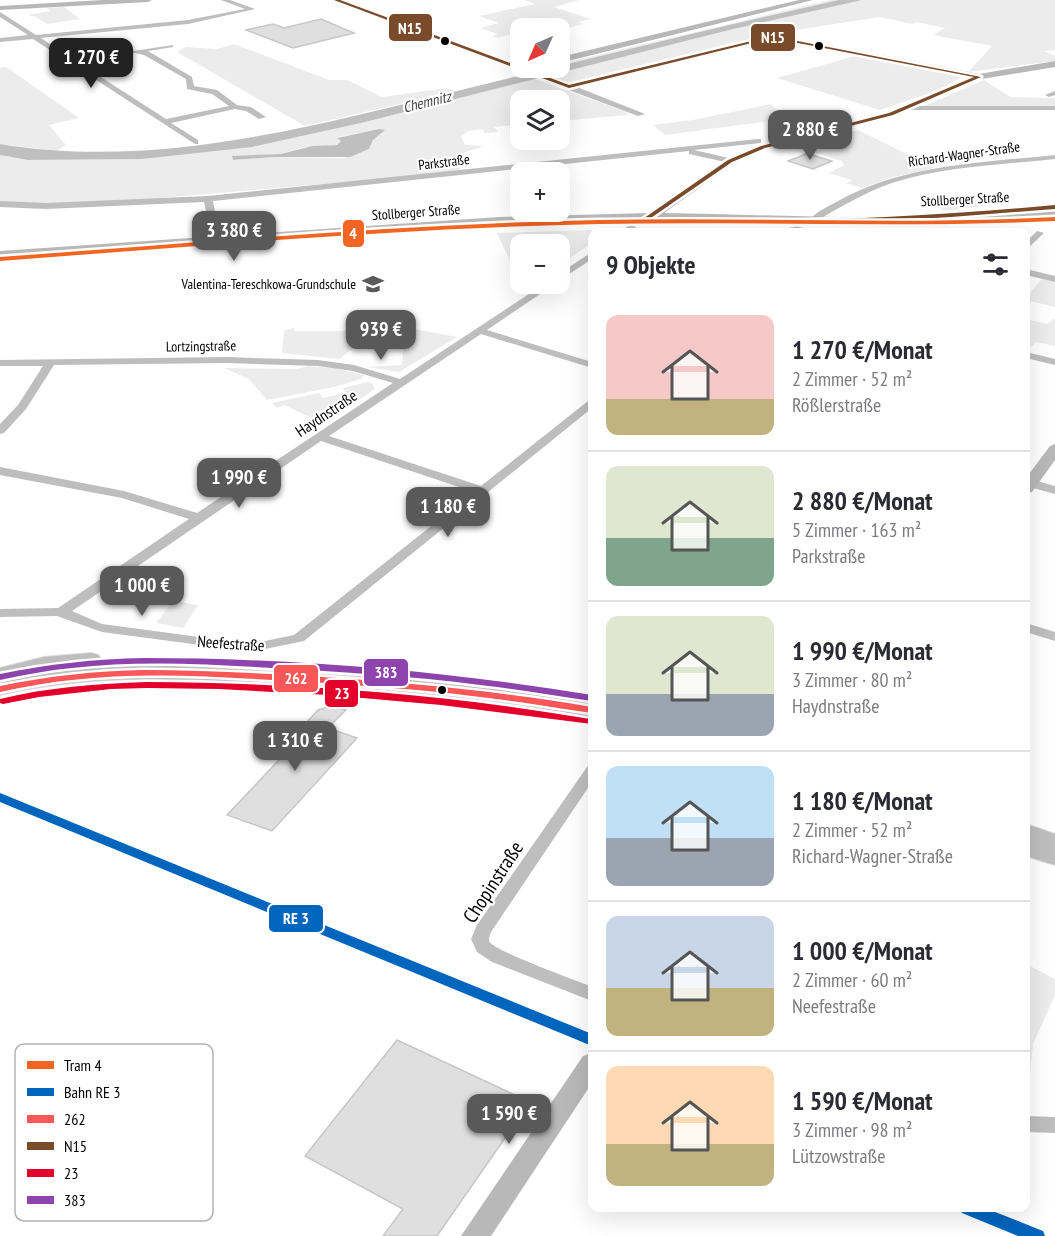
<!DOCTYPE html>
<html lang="de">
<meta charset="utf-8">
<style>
:root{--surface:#fff;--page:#f7f7f7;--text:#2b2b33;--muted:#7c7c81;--line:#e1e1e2;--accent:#595959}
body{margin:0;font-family:"PT Sans Narrow",sans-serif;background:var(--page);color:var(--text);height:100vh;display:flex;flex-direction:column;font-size:22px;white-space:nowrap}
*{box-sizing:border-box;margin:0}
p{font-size:20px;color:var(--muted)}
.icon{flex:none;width:33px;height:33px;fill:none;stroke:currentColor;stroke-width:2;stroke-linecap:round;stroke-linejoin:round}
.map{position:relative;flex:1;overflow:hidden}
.side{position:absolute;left:588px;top:228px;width:442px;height:984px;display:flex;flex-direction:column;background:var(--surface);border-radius:12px;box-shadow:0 6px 24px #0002}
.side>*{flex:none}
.needle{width:39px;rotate:225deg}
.buttons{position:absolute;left:510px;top:18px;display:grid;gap:12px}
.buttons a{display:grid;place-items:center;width:60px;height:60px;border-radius:12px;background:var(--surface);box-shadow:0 6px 24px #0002;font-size:30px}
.price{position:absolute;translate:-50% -51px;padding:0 14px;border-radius:12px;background:var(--accent);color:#fff;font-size:20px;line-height:39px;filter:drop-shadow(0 2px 3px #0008)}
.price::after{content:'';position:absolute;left:50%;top:36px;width:18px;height:14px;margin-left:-9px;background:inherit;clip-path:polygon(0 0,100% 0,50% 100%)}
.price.on{background:#222;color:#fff}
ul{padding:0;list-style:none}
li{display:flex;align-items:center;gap:18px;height:150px;padding:0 18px}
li+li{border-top:2px solid var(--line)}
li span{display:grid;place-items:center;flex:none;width:168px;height:120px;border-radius:12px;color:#555}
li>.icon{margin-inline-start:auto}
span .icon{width:72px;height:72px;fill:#fffc;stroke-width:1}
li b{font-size:26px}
h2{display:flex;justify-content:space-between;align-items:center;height:72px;padding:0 18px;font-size:26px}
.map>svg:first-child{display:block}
.green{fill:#ececec;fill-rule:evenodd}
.water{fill:#bfbfbf}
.building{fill:#dfdfdf;stroke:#c7c7c7;stroke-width:1.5}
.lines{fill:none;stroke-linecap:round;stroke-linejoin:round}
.primary-casing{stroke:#dbdbdb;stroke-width:2}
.street{fill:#bebebe;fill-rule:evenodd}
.secondary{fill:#b8b8b8;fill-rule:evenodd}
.primary{fill:#bebebe;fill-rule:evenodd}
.bus-1-casing{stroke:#fff;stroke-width:5}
.bus-2-casing{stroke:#fff;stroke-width:5}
.bus-3-casing{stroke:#fff;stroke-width:5}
.bus-4-casing{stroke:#fff;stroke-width:5}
.bus-1{fill:#fa5858;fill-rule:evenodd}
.bus-2{fill:#7a4b2a;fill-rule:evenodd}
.bus-3{fill:#e4002b;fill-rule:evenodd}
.bus-4{fill:#8e44ad;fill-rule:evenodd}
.rail-1-casing{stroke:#fff;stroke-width:5}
.rail-1{fill:#0065bd;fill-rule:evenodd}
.tram-1-casing{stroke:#fff;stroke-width:5}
.tram-1{fill:#f26522;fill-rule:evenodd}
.bus-dot{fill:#000;stroke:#fff;stroke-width:2}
.labels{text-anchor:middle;stroke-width:4.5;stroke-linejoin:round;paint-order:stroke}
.far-street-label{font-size:14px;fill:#000;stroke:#fff}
.far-poi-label{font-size:14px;fill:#000;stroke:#fff;text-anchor:end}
.far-water-label{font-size:15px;font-style:italic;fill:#444;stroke:#fff}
.street-label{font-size:16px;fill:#000;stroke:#fff}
.near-street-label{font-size:20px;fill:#000;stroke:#fff}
.key{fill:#fff;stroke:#b2b2b2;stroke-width:1.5}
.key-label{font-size:16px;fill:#000}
.line-badge{stroke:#fff;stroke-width:2}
.badge-label{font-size:16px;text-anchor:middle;font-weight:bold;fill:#fff}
</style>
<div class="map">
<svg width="1055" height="1236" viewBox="0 0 1055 1236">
<rect width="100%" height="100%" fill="#fff"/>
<g class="green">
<path d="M524,0H579L554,7L591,19L578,22L583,24L560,30L520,28V32L498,38L493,36L498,34L480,28L499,23L479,16L535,4Z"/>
<path d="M830,0H1055V50L1044,51L1055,56V61L968,72L992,46L933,35L945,28L916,22L912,24L880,17L802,29L581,82H564L533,70L560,68V64Z"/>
<path d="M64,7L80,19L47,24L36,17L28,15L50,11L47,8Z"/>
<path d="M234,44L329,80H347L382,97L447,88L455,91L305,126L177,52L186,47L217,49Z"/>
<path d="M855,56L960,76L962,77L936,91L880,110L777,78Z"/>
<path d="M6,67L79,118L49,125L66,145L56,151L0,144V68Z"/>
<path d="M535,79L626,112L628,115L560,121V100H520V124L494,127L498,132L485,133L482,129L468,131L461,136L465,145L485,146L465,152L460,165L461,172L58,207L0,205V155L28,160L142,159L365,122ZM379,129L369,149L344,158L275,157L234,160L232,157L281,154L305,147L337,145L341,141L338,137Z"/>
<path d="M984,80L1010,97L1055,98V106L920,108Z"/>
<path d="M771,104L784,119L665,135L653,125L693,120Z"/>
<path d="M858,130L935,168L893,177L862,188L846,183L852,180L829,173L844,165L841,161L817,153L816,151L832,145L828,140L773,151Z"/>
<path d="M974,198L985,206L944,211L933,204Z"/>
<path d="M516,221L517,227L232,244V241Z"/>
<path d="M589,230L599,232H592V243L560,265V244H520V275L515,272L497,233Z"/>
<path d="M229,241V244L224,246L0,261V256Z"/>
<path d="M1042,279L1055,282V307L1026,300V297Z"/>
<path d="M1055,318V346L1036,342L1026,352V319L1047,324Z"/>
<path d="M294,328V331H358L356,346L339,359L282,353L284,331Z"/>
<path d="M409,328L457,337L399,372L367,367L402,365L404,330Z"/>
<path d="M308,366L333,368L364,375L361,379L334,387L267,400L249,379L224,368L297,369Z"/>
<path d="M368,382L372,383L375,389L319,426L314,425L319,421L284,405L277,408L272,403L319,393L323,398L346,393L343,388Z"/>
<path d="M173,601L198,605L183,628L156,623Z"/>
<path d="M1026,964L1055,979V995L1033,1044L1026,1110Z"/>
</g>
<g class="water">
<path d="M839,0H862L733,29L365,122L252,147L142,159L28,160L0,155V144C156,170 314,126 465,89C589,59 713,28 839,0Z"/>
<path d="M379,129L385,130L373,140L369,149L350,157H275L233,160L232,156L281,154L312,146L337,145L341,141L337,138Z"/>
</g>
<g class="building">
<path d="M321,19L354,33L293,48L246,30L273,24L284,28Z"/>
<path d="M806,154L812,155L832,161L813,169L788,161Z"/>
<path d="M331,706L346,710L328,728L357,738L272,831L227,815L312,725L306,723L318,710Z"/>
<path d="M397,1040L530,1102L437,1236H383L403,1209L305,1156Z"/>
</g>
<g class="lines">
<defs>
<g id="primary">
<path d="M91,653L98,655L101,659L98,663L44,669L0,680V668L44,657Z"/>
<path d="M106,666H178L401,679L515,691L592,703V717C553,711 515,703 476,699C406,691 336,687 267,683C176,678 89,674 0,695V683L35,674Z"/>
<path d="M1026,824L1055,834V865L1026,856Z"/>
</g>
</defs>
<use href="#primary" class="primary-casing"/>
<g class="street">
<path d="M221,0H230L255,9L188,24L41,38L74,60L173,45V47L148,51L192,77L194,86L217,90L237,105L251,107L266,117L259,119L246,111L235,109L171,123L198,140V144H195L33,39L0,42V38L28,35L0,17V12L36,35L188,20L245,9ZM135,53L144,55L186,79L187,89L212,94L229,106L166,119L79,63Z"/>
<path d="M566,85H572L645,114L638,116L566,89Z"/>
<path d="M1055,91V95L1049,97L1045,95Z"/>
<path d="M905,106H1055V110H902L901,108Z"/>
<path d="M758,139H761V143L694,150L733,159L734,161L730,163L689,154V151L213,201L219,233L215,236L211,233L204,202L46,209L0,207V201L46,203L208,196Z"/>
<path d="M1055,155V159C1001,165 944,166 892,183C866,192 842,206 818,220L811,218C818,211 829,206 838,201C905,164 981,163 1055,155Z"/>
<path d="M636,222L643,224L628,232H618Z"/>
<path d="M797,226L813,232H780L781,230Z"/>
<path d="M1037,231L1044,233L1026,250V242Z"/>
<path d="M592,252V259L560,280V273Z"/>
<path d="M1026,269L1055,276V282L1026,275Z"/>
<path d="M544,284H555L487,330L592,362V368L481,334L329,436L481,486L588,401L592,400V408L304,641L265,649H231L102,632L57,616L0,617V609L58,608L189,519L122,498L0,475V467L124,491L197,513L393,383L353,371L318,366L227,363L54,365L26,409L4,433L0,434V424L18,405L43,366H0V360L227,357L318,360L354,365L400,379ZM321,441L474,492L294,635L265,641L214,639L102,624L72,611Z"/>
<path d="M1026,352L1055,359V365L1026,358Z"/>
<path d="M1026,478L1055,486V494L1026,486Z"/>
<path d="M1026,623L1055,632V641L1026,632Z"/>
<path d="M592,766V782L491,932C490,934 489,938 489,941C493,951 578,981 592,987V1001L492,962L477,952L471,939L477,925L587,767Z"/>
<path d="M1026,1116L1055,1117V1133L1026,1132Z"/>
</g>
<g class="secondary">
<path d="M103,0H152L148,2L0,10V6Z"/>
<path d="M332,0H343L570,84L772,34L979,74L1055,61V67L982,79L895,116L767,149L734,163L664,213C794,215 926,224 1055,210V216L1009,221L907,224L655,220L499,223L0,259V251L499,217L650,213L726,159L759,145L887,112L970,78L772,40L569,90Z"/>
<path d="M799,0H813L560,63V57Z"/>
<path d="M1055,444V460L1032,492L1026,494V478L1050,446Z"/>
<path d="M592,1053V1083L491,1236H461L583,1056Z"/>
</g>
<use href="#primary" class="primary"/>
<defs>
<path id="bus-1" d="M144,670C198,670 253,673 307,676C403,682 498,691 592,707V713C555,708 518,701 480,697C411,688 341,684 272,680C205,676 138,672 72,680C48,682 24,687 0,692V686C48,676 95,671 144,670Z"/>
<path id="bus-2" d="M334,0H340L569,85L772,36L981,77L893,115L765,148L732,162L645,222C782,223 919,218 1055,205V209L951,217L847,223L743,225H637V223L728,160L761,146L889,113L974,77L772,38L569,88Z"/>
<path id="bus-3" d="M147,682C295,683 444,694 590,719L592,720V724L441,705L329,695L219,689L147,688L111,689L39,697L3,704L0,703V699C48,687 97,684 147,682Z"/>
<path id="bus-4" d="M144,658C292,658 446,671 592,695V701C555,696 518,689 480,685C411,676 341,672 272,668C205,664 138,660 72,668C48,670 24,675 0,680V674C48,664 95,659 144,658Z"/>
</defs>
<use href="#bus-1" class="bus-1-casing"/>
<use href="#bus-2" class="bus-2-casing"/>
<use href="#bus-3" class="bus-3-casing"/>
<use href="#bus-4" class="bus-4-casing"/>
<use href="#bus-1" class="bus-1"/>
<use href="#bus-2" class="bus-2"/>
<use href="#bus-3" class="bus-3"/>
<use href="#bus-4" class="bus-4"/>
<defs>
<g id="rail-1">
<path d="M0,793L592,1034V1046L0,802Z"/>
<path d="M960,1208H985L1043,1231L1045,1236H1018L962,1213Z"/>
</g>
</defs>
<use href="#rail-1" class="rail-1-casing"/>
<use href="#rail-1" class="rail-1"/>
<defs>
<path id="tram-1" d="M1055,217V221C903,228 751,221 599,224C399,228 199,246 0,261V257C199,243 399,224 599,220C751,217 903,225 1055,217Z"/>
</defs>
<use href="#tram-1" class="tram-1-casing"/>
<use href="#tram-1" class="tram-1"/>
</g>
<defs>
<symbol id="school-bare" viewBox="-9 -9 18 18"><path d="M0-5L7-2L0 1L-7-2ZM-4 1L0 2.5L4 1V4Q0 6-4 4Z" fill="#595959" stroke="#fff" stroke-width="2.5" paint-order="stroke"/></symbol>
</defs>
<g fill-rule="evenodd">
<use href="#school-bare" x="358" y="269" width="30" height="30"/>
</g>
<g class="bus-dot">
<circle cx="445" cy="41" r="5"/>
<circle cx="819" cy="46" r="5"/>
<circle cx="442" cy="690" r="5"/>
</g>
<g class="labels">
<g class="far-street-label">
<text transform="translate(964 154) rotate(-8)" y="5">Richard-Wagner-Straße</text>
<text transform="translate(444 162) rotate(-7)" y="5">Parkstraße</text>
<text transform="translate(965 199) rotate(-3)" y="5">Stollberger Straße</text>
<text transform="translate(416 212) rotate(-4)" y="5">Stollberger Straße</text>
<text transform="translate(201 346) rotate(-1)" y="5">Lortzingstraße</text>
</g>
<g class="far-poi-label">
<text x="356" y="289">Valentina-Tereschkowa-Grundschule</text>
</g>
<g class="far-water-label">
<text transform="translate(427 102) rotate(-14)" y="5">Chemnitz</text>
</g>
<g class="street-label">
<text transform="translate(326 413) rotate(-34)" y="6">Haydnstraße</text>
<text transform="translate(231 643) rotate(4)" y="6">Neefestraße</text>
</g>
<g class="near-street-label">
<text transform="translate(493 882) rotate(-57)" y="7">Chopinstraße</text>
</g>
</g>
<rect x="15" y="1044" width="198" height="177" rx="9" class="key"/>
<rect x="27" y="1061" width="27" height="8" fill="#f26522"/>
<rect x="27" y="1088" width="27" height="8" fill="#0065bd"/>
<rect x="27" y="1115" width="27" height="8" fill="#fa5858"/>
<rect x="27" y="1142" width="27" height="8" fill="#7a4b2a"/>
<rect x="27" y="1169" width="27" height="8" fill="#e4002b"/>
<rect x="27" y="1196" width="27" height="8" fill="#8e44ad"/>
<g class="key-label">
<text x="64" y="1071">Tram 4</text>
<text x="64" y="1098">Bahn RE 3</text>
<text x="64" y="1125">262</text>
<text x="64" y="1152">N15</text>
<text x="64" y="1179">23</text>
<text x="64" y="1206">383</text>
</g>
<g class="line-badge">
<rect x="388" y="13" width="45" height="29" rx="6" fill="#7a4b2a"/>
<rect x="750" y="23" width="46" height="29" rx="6" fill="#7a4b2a"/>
<rect x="342" y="219" width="23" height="29" rx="6" fill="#f26522"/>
<rect x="363" y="658" width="46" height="29" rx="6" fill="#8e44ad"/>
<rect x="273" y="664" width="46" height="29" rx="6" fill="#fa5858"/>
<rect x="324" y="679" width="35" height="29" rx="6" fill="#e4002b"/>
<rect x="268" y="904" width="56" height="29" rx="6" fill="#0065bd"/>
</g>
<g class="badge-label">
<text x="410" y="34">N15</text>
<text x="773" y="43">N15</text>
<text x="353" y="239">4</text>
<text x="386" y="678">383</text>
<text x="296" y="684">262</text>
<text x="342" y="699">23</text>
<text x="296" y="924">RE 3</text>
</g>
</svg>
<div class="buttons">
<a><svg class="needle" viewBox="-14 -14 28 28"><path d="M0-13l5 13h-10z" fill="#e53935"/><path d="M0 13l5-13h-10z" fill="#7c7c81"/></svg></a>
<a><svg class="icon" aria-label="layers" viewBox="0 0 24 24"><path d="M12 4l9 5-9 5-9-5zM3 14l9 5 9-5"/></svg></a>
<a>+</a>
<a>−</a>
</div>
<b class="price on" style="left:91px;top:89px">1 270 €</b>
<b class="price" style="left:810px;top:161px">2 880 €</b>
<b class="price" style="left:234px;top:262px">3 380 €</b>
<b class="price" style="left:381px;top:361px">939 €</b>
<b class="price" style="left:239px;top:509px">1 990 €</b>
<b class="price" style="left:448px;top:538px">1 180 €</b>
<b class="price" style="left:142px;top:617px">1 000 €</b>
<b class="price" style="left:295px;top:772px">1 310 €</b>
<b class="price" style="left:509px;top:1145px">1 590 €</b>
<section class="side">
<h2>9 Objekte<svg class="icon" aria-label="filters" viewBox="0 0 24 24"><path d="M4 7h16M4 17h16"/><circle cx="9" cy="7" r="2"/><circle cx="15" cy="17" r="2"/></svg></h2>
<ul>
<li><span style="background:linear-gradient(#f6c9c9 70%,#c2b280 0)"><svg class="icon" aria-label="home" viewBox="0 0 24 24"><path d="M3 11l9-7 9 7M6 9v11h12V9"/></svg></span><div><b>1 270 €/Monat</b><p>2 Zimmer · 52 m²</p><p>Rößlerstraße</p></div></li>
<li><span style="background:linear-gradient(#dfe7d0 60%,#7fa58c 0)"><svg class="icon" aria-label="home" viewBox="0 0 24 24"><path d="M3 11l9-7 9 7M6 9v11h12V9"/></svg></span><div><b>2 880 €/Monat</b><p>5 Zimmer · 163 m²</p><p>Parkstraße</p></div></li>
<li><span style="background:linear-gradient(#dfe7d0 65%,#9aa5b1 0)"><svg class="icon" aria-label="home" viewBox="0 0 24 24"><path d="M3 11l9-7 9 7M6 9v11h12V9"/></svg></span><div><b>1 990 €/Monat</b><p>3 Zimmer · 80 m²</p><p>Haydnstraße</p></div></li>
<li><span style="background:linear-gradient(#bfe0f5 60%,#9aa5b1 0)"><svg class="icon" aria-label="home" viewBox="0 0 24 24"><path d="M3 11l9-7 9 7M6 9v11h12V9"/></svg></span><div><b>1 180 €/Monat</b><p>2 Zimmer · 52 m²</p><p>Richard-Wagner-Straße</p></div></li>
<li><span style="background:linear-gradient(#c9d6e8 60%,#c2b280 0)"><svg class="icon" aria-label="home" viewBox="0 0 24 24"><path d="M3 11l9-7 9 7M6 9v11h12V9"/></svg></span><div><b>1 000 €/Monat</b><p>2 Zimmer · 60 m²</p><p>Neefestraße</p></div></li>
<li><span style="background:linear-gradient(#ffd9b3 65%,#c2b280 0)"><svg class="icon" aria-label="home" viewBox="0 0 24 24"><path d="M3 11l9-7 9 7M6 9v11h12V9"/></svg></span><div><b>1 590 €/Monat</b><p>3 Zimmer · 98 m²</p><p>Lützowstraße</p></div></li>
</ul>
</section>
</div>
